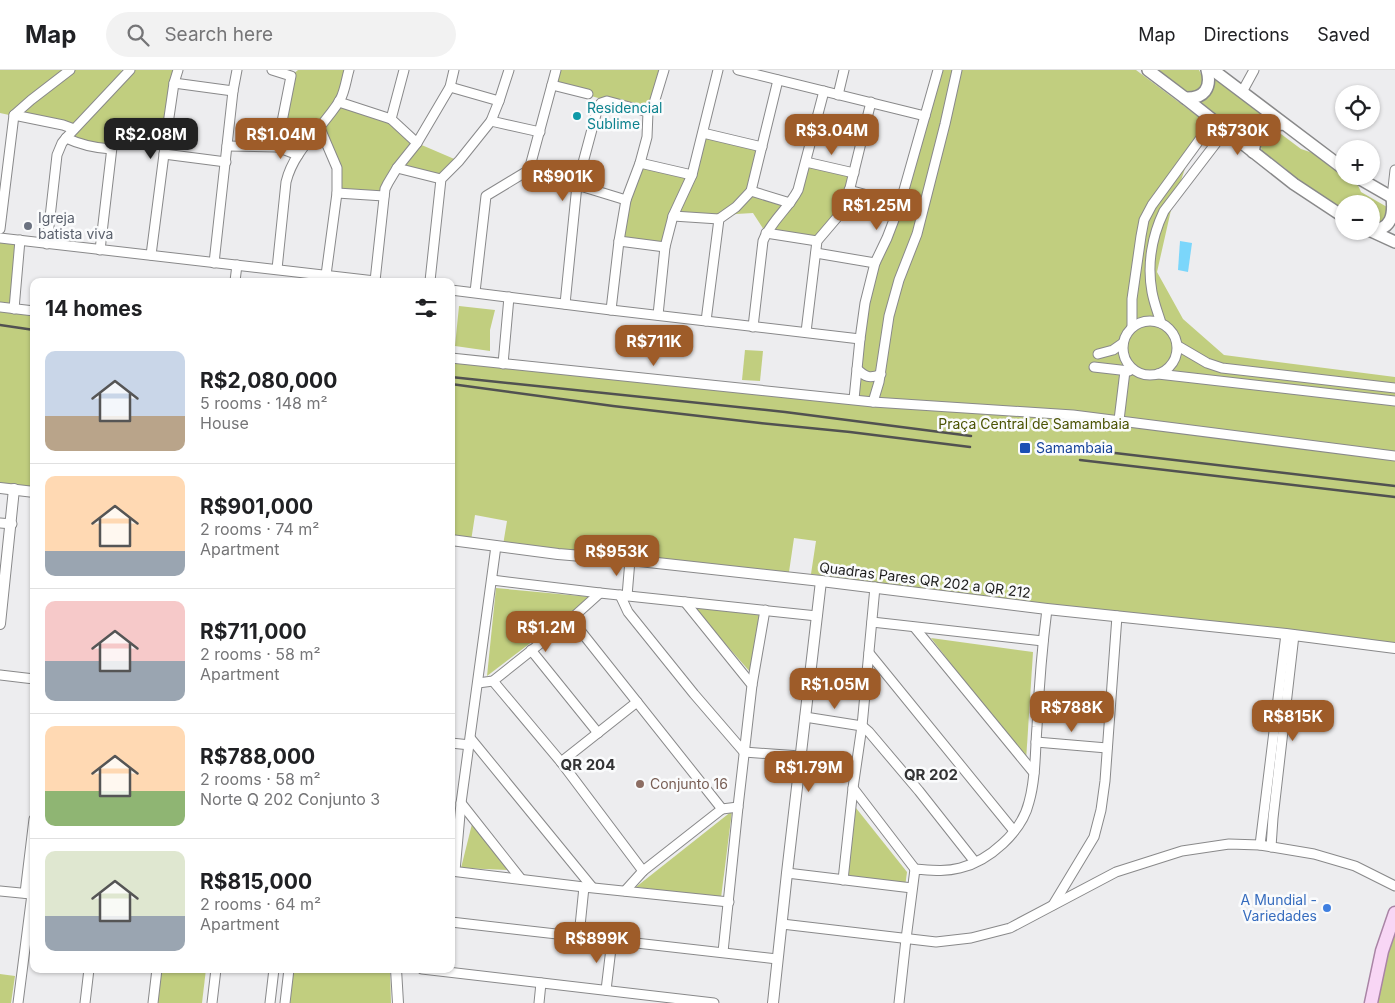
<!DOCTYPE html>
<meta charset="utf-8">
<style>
:root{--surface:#fff;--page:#f2f2f2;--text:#202124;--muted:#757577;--line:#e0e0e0;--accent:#9e5c29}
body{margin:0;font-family:Inter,sans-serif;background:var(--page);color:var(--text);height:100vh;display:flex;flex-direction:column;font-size:19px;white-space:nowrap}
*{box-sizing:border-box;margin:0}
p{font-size:16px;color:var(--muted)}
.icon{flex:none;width:28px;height:28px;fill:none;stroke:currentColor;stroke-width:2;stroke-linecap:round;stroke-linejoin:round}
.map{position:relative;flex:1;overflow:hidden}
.side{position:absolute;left:30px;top:208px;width:425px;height:695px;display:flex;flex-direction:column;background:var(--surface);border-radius:10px;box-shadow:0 1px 4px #0004}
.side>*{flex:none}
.controls{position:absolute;left:1335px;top:15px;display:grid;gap:10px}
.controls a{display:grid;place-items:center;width:45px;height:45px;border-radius:50%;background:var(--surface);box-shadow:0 1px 4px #0004;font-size:25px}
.price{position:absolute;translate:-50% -42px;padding:0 11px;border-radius:10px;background:var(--accent);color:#fff;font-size:16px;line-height:32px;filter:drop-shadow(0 1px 2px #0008)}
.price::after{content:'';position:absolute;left:50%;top:30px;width:15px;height:11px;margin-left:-8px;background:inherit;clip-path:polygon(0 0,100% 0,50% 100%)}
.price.current{background:#222;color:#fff}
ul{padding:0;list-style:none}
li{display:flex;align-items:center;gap:15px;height:125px;padding:0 15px}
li+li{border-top:1px solid var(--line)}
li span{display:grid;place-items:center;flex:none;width:140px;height:100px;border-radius:10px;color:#555}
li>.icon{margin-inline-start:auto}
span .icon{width:60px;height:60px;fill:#fffc;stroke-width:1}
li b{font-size:21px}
h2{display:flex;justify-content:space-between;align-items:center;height:60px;padding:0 15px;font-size:21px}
header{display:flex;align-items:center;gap:30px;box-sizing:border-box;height:70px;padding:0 25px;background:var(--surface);border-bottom:1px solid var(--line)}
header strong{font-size:24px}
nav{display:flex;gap:28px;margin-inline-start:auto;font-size:18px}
.search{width:350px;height:45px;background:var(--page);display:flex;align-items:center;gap:12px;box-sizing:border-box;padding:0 18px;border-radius:28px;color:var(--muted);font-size:19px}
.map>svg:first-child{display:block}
.green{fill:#c1ce7f}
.water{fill:#7bd6fb}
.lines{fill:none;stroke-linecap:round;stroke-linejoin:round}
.minor-casing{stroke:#89898a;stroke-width:11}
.tertiary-casing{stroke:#89898a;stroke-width:12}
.secondary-casing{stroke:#89898a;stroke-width:14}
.primary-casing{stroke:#a984a5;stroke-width:15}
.minor{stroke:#fff;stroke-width:9}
.tertiary{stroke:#fff;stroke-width:10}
.secondary{stroke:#fff;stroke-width:11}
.primary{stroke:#f8d6f5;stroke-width:12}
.rail{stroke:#515151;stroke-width:2.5}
.culture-dot{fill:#0f9aa8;stroke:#fafbfc;stroke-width:2}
.worship-dot{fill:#6b7280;stroke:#fafbfc;stroke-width:2}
.transit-dot{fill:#1a4fb4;stroke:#fafbfc;stroke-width:2}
.education-dot{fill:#8d6e63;stroke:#fafbfc;stroke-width:2}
.shop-dot{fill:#3f7fe0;stroke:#fafbfc;stroke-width:2}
.labels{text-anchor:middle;stroke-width:5;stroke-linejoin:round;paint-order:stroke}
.culture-label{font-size:14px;fill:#0d838f;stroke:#fafbfc;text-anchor:start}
.worship-label{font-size:14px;fill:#5b616d;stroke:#fafbfc;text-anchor:start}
.park-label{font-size:14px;fill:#4b5304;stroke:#fafbfc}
.transit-label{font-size:14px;fill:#164399;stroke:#fafbfc;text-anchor:start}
.street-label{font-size:14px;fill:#1e1e1e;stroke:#fafbfc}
.education-label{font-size:14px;fill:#785e54;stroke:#fafbfc;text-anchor:start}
.shop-label{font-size:14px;fill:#366cbe;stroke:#fafbfc;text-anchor:end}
.neighbourhood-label{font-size:15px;font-weight:bold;fill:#333334;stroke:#fafbfc}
</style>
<header>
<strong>Map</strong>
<div class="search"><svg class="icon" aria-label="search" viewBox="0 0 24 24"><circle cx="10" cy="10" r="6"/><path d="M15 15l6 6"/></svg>Search here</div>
<nav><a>Map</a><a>Directions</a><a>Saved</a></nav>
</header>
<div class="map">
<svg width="1395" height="933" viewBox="0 0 1395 933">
<rect width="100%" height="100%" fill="#ededef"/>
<g class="green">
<path d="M0,0H120L128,2L130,0H178L167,61L121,56L111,79L66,68L74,59L0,43Z"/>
<path d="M298,0H349L339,31L391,49L417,73L459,91L441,109L397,98L384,126L337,123V98L319,57L298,85L277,77L291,6Z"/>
<path d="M556,0H662L648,42L552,15Z"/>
<path d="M934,0H1136L1204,51L1197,63L1171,140L1157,202L1183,249L1224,285L1395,307V578L1060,541L811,504L816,471L794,468L789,502L503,475L507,451L475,445L471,471L451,469V287L854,329L865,233L887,168Z"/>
<path d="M1153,0H1199L1204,10L1202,21L1194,26L1180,19Z"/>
<path d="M1214,5L1271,50L1264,53L1251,75L1193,31Z"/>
<path d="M1271,62L1281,64L1301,79L1313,83L1344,104V106H1347L1357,113L1361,122L1387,137L1390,149L1374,155L1371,154V134H1344V142L1293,108L1286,99L1262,81L1260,74L1261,69L1266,64Z"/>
<path d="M703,63L762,77L751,121L791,134L806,92L854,103L848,126L817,171L766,163L753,143L736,144L719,149L673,146L665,177L619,171L640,93L692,105Z"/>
<path d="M0,168L20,170L14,238L34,241V420L0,416Z"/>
<path d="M459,236L495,240L490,260V281L455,276Z"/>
<path d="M745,280L763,281L760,311L742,310Z"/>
<path d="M496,518L591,527L487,606Z"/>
<path d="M693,537L762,542L751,603Z"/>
<path d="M931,568L1033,582L1026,691Z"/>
<path d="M852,733L907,802L905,817L844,808Z"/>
<path d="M732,741L721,828L636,817Z"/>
<path d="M472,754L508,800L461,798Z"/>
<path d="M1395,859V933H1374L1378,906Z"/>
<path d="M162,899H206L202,933H157Z"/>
<path d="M293,899H390L391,933H290Z"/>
<path d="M0,904L15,906L11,933H0Z"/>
</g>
<path class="water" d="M1180,171L1192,173L1188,202L1178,200Z"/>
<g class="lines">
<defs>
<g id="minor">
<path d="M272,0L291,6L277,77"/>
<path d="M404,0L391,49L417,73"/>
<path d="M738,0L925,46"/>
<path d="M174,13L233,21"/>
<path d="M552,15L588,24"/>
<path d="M450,17L499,31"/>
<path d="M1242,22L1254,0"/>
<path d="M838,25L844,0"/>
<path d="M339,31L342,33L391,49"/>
<path d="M14,45L63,55L74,59"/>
<path d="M491,51L540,62"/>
<path d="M319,56L337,98V123L326,205"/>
<path d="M703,63L762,77"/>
<path d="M66,68C81,75 94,78 111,79"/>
<path d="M227,76L277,77L298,85"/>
<path d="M164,84L226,92"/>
<path d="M806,92L854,103"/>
<path d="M640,93L692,105"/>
<path d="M397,98L441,109"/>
<path d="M577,115L626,130"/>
<path d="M849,120L900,134"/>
<path d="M751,121L790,133"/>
<path d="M337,123L384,126"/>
<path d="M1392,127L1395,100"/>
<path d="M673,146L719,149"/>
<path d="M0,159L14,45L31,30L70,0"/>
<path d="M766,163L817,171"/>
<path d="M0,168L375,211"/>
<path d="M619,171L665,177"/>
<path d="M47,174L57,85L62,73L66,68L130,0"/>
<path d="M100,180L114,60L118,57L124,55L167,61"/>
<path d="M816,183L875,193"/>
<path d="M151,185L167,61L174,13L178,0"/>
<path d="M214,193L233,21L237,0"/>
<path d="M277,199L286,112C294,79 323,58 340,30C345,21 346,10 349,0"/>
<path d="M235,211L237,195"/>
<path d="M375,211L385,119L388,113L397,98L417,73L450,17L454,0"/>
<path d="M430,211L441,109L459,91L491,51L499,31L509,0"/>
<path d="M451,220L611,240L860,269"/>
<path d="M475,222L486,126L529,100L556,0"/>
<path d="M565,234L577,115L598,37L601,33L607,31L648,42"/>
<path d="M0,237L34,241"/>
<path d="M14,239L20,170"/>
<path d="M611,240L619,171L626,130L640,93L647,67L648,42L654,33L664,0"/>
<path d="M658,245L665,177L673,146L692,105L718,0"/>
<circle cx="1150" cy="278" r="27"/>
<path d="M706,251L719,149L736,137L751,121L778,10"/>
<path d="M1161,253C1158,243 1154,233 1152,222C1147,195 1152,166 1164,141L1226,60"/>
<path d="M753,257L763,171C770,152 789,138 798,120L824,21"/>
<path d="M1132,257V229L1141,166L1144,150L1152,135L1214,50"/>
<path d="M806,262L817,171L840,144L848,126L871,32"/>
<path d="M1178,276L1207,293L1222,298L1395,318"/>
<path d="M1098,284L1113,280L1123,273"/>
<path d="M451,288L873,332L1073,345L1395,386"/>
<path d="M503,294L509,227"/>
<path d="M1094,297L1129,301"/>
<path d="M857,299C865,307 870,309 881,304"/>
<path d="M1158,304L1395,331"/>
<path d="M854,329L860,269L865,233L875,193L887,168L900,134L938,0"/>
<path d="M873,332L879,312L889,246L899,210L917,164L945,54L957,0"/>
<path d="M1119,350L1125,301"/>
<path d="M0,453L12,454"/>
<path d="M492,510L600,523L817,546"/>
<path d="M620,525L628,542L694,624L744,682L800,686"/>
<path d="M627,526L630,490"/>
<path d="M685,532L752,615L738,737L723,882"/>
<path d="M571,549L722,739L738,737"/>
<path d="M872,552L1043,571"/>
<path d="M915,558L1034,703"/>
<path d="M531,580L598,663"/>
<path d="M869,583L1014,761"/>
<path d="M0,605L34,609"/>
<path d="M493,611L561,692L643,801"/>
<path d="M478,613L493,611L571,549L600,523"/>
<path d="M752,615L765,540"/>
<path d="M805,647L862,656L869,662L919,721L975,792"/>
<path d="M471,669L592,817"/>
<path d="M1036,672L1107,678"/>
<path d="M451,673L470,675"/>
<path d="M561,692L637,632"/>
<path d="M853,718L915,799"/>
<path d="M461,733L521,809"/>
<path d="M1260,775L1286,564"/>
<path d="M1271,777L1273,748L1294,565"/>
<path d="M451,801L584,817L729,832"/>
<path d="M455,801L461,733L496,476"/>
<path d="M787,803L912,818"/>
<path d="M843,810L853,718L862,656L875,517"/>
<path d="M0,821L31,824"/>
<path d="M625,821L643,801L722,739"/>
<path d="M25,823L34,749"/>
<path d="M1053,835L1094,767L1101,740L1105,711L1117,546"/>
<path d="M451,852L777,889"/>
<path d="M782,854L936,872L971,868L1010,858L1116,802L1182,781L1229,774L1260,775L1314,784L1355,796L1395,816"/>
<path d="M579,866L584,817"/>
<path d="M422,899L714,933"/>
<path d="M606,920L612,870"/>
<path d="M18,933L32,824"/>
<path d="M85,933L89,899"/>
<path d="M153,933L157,899"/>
<path d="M212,933L216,899"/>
<path d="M270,933L274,899"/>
<path d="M285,933L289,899"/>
<path d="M539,933L541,913"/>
<path d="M899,933L906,869L915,799C930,800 945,802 960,798C989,791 1022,762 1029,732C1036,708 1035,681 1037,657C1039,617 1042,578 1047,539"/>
</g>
<g id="tertiary">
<path d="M0,418L34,422"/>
<path d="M451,470L558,484L630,490L821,511L1047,539L1286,564L1395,578"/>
<path d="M0,554L14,419"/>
<path d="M396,899L398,933"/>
<path d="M773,933L787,803L821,511"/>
</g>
<g id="secondary">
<path d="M1148,0L1185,28L1294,114L1344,147"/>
<path d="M1213,0L1344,99"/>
<path d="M1185,28C1204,29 1212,18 1207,0"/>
<path d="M1253,82C1257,59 1260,57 1283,54"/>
<path d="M1355,106L1395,129"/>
<path d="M1371,160C1392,160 1394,144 1392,127"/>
<path d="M1371,161L1395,172"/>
</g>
<path id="primary" d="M1371,933L1382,881L1395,843"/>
</defs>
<use href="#minor" class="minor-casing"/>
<use href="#tertiary" class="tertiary-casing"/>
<use href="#secondary" class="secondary-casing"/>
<use href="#primary" class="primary-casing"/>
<use href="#minor" class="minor"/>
<use href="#tertiary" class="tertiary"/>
<use href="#secondary" class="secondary"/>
<use href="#primary" class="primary"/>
<g class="rail">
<path d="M0,255L34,260"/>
<path d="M451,307L785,342L971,366"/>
<path d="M451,314L613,336L760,353L850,362L970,377"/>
<path d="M1081,379L1395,416"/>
<path d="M1080,390L1395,427"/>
</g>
</g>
<circle class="culture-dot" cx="577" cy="46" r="5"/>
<circle class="worship-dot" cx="28" cy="156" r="5"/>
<rect class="transit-dot" x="1019" y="372" width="12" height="12" rx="2.5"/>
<circle class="education-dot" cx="640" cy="714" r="5"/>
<circle class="shop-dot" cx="1327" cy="838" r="5"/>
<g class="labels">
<g class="culture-label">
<text x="587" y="43">Residencial<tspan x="587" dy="16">Sublime</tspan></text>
</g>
<g class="worship-label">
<text x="38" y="153">Igreja<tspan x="38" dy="16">batista viva</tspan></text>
</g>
<g class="park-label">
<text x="1034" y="359">Praça Central de Samambaia</text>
</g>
<g class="transit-label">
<text x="1036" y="383">Samambaia</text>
</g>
<g class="street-label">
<text transform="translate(925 510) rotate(7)" y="5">Quadras Pares QR 202 a QR 212</text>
</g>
<g class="education-label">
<text x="650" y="719">Conjunto 16</text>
</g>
<g class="shop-label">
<text x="1317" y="835">A Mundial -<tspan x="1317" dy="16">Variedades</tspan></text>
</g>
<g class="neighbourhood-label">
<text x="588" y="700">QR 204</text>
<text x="931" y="710">QR 202</text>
</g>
</g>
</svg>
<div class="controls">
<a><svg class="icon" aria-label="locate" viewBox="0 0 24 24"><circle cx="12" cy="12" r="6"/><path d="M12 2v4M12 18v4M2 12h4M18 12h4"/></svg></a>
<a>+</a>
<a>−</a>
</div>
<b class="price" style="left:832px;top:86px">R$3.04M</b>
<b class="price" style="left:1238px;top:86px">R$730K</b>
<b class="price current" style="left:151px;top:90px">R$2.08M</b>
<b class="price" style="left:281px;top:90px">R$1.04M</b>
<b class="price" style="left:563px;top:132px">R$901K</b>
<b class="price" style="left:877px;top:161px">R$1.25M</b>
<b class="price" style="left:654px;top:297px">R$711K</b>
<b class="price" style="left:617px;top:507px">R$953K</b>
<b class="price" style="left:546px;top:583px">R$1.2M</b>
<b class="price" style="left:835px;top:640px">R$1.05M</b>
<b class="price" style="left:1072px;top:663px">R$788K</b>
<b class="price" style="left:1293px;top:672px">R$815K</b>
<b class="price" style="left:809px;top:723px">R$1.79M</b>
<b class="price" style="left:597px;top:894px">R$899K</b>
<section class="side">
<h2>14 homes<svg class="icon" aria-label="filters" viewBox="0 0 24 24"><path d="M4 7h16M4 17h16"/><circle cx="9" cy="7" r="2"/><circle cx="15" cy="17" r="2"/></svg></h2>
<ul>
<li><span style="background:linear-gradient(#c9d6e8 65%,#b9a48a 0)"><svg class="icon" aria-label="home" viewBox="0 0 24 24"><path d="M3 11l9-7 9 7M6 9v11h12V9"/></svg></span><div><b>R$2,080,000</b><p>5 rooms · 148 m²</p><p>House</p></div></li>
<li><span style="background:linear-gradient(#ffd9b3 75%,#9aa5b1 0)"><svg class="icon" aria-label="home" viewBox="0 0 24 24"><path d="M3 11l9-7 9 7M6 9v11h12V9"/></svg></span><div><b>R$901,000</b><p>2 rooms · 74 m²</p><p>Apartment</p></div></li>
<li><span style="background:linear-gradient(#f6c9c9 60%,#9aa5b1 0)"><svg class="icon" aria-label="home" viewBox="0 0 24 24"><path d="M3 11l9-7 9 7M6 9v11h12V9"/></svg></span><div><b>R$711,000</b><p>2 rooms · 58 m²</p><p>Apartment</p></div></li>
<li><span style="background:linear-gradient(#ffd9b3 65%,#8fb573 0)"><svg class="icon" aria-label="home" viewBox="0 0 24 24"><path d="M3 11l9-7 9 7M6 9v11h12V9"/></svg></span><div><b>R$788,000</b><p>2 rooms · 58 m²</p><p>Norte Q 202 Conjunto 3</p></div></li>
<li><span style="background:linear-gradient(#dfe7d0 65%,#9aa5b1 0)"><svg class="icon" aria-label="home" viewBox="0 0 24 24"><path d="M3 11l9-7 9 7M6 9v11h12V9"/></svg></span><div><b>R$815,000</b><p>2 rooms · 64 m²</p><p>Apartment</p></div></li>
</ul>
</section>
</div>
